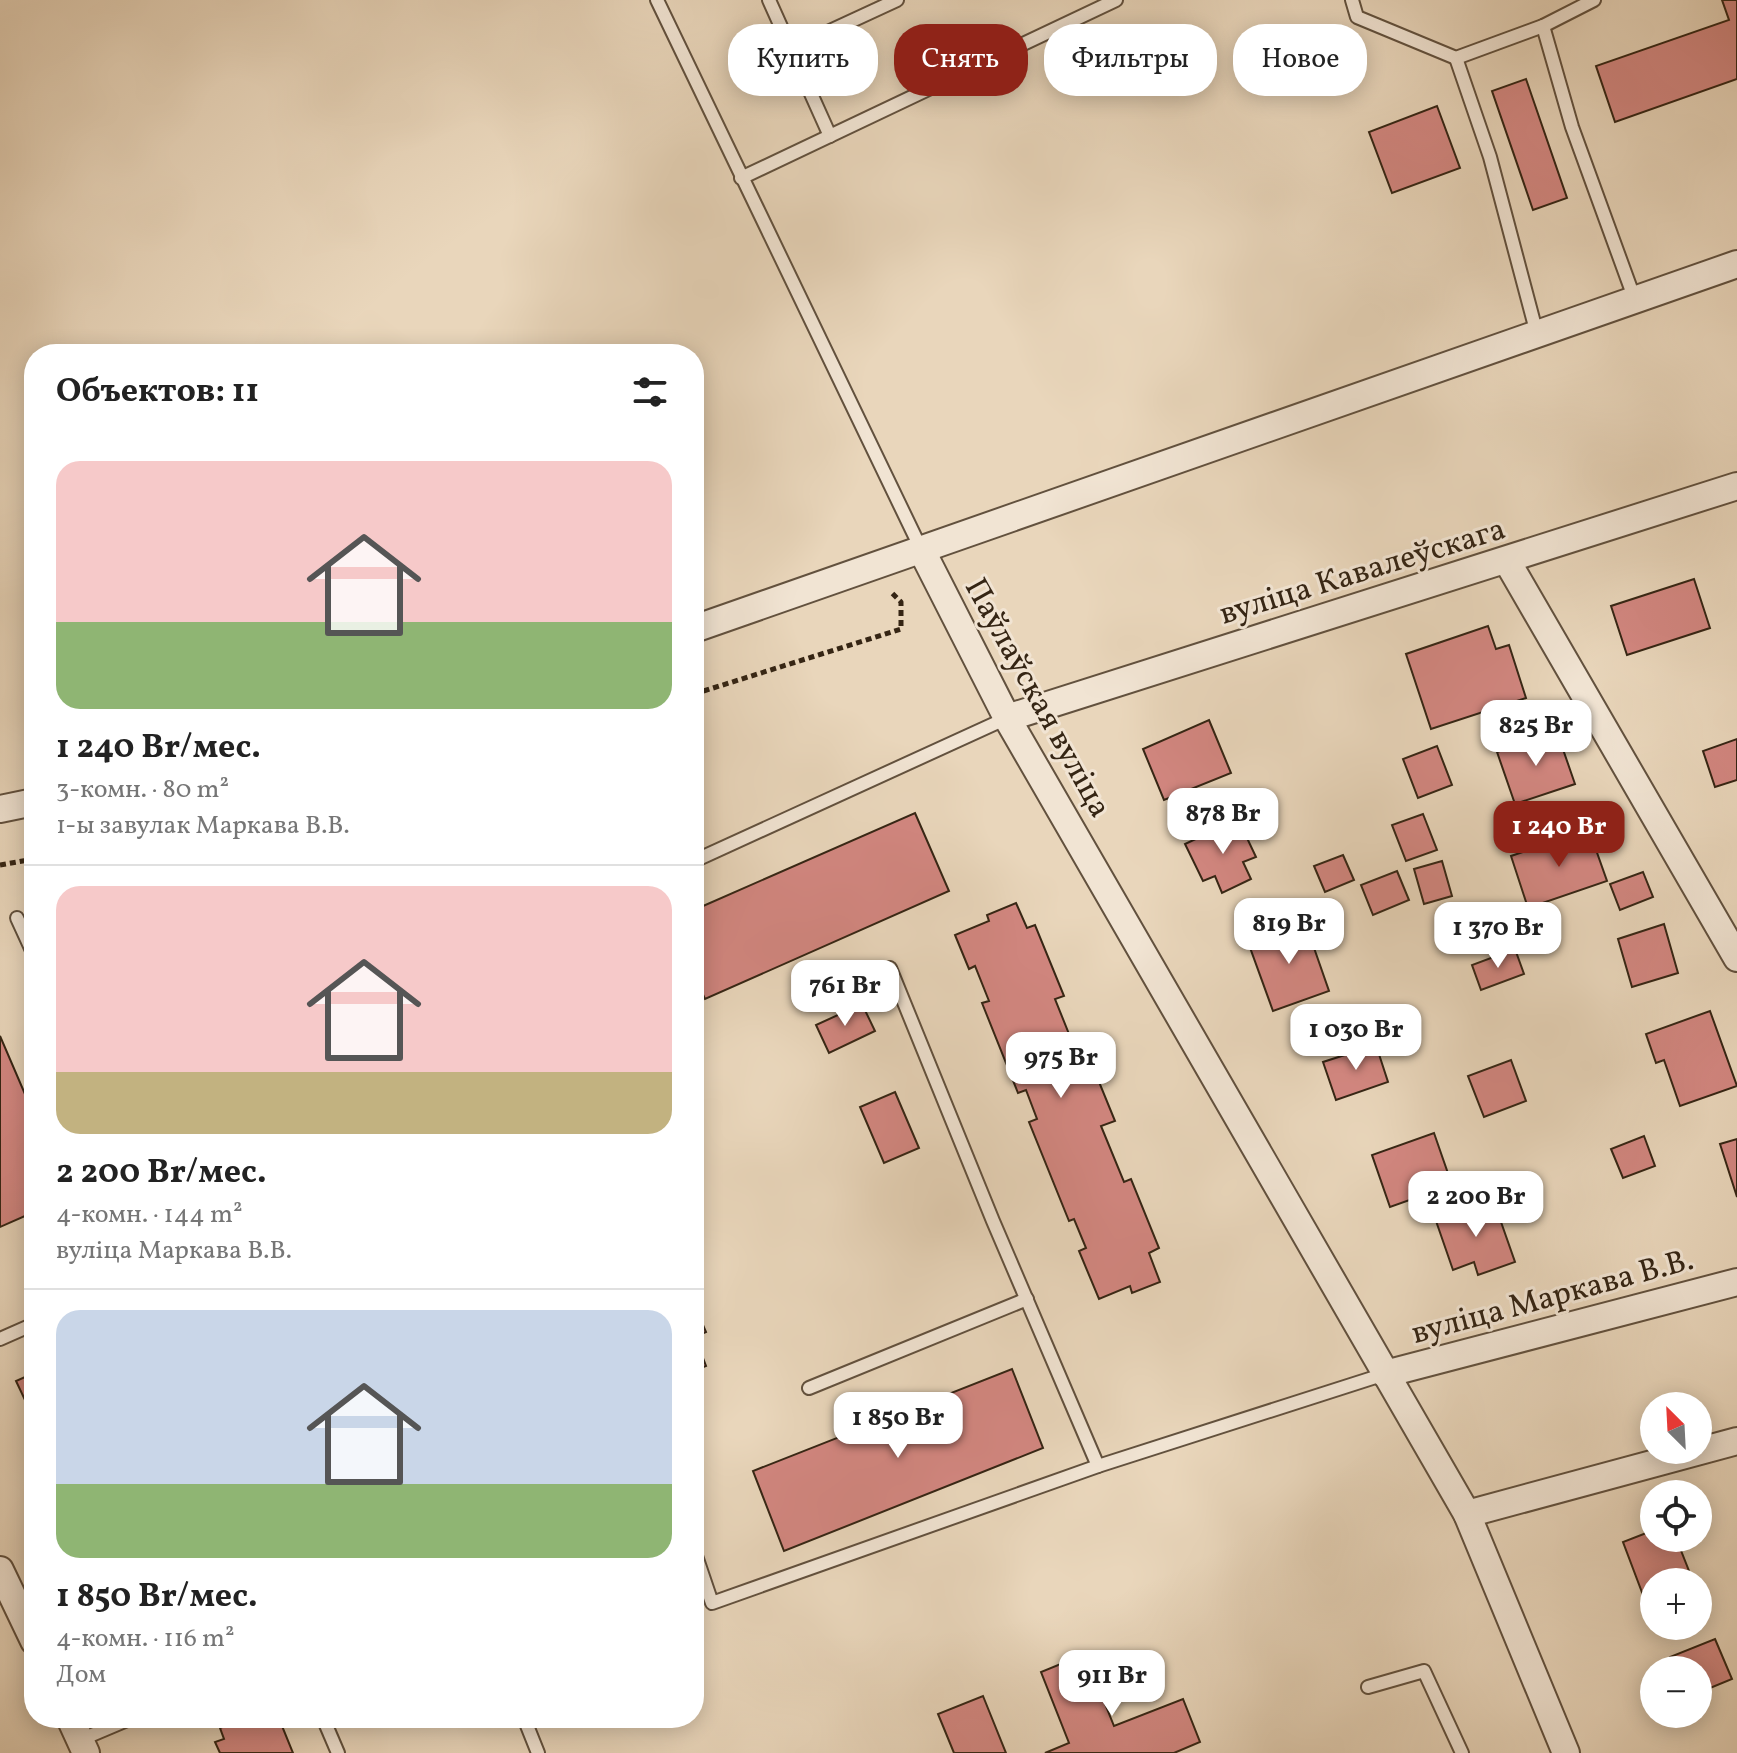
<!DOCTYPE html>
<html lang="ru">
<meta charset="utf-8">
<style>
:root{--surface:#fff;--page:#f2f2f2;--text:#222;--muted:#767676;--line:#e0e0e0;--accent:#8f2418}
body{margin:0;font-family:Vollkorn,serif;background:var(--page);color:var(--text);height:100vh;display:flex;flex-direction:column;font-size:30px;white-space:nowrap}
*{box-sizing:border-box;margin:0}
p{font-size:26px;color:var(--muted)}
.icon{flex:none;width:44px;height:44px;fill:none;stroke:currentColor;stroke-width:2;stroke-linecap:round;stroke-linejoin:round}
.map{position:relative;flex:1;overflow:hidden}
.drawer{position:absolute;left:24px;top:344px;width:680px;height:1384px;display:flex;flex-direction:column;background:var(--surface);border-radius:32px;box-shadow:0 4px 20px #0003}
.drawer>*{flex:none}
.hud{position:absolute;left:728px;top:24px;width:760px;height:72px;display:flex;gap:16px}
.needle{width:52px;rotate:336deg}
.controls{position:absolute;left:1640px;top:1392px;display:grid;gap:16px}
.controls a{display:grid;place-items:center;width:72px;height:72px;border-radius:50%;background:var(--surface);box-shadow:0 4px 20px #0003;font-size:40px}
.price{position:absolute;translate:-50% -68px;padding:0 18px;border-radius:16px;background:#fff;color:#222;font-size:26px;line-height:52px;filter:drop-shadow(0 2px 4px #0008)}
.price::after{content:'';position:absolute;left:50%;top:48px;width:24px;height:18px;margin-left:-12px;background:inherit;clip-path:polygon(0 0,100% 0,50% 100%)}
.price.on{background:var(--accent);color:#fff}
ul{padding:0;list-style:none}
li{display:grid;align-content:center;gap:16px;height:424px;padding:0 32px}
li+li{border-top:2px solid var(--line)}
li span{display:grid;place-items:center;height:248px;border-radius:24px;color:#555}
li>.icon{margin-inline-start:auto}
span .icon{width:144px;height:144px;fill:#fffc;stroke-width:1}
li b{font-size:34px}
h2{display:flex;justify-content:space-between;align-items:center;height:96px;padding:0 32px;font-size:34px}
.tag{padding:0 28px;border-radius:32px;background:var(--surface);box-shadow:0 4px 20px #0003;font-size:28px;line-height:72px}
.tag.on{background:var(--accent);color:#fff}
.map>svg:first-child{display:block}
.building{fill:#d38781;stroke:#352514;stroke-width:2}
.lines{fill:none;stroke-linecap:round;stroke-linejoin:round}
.lane-casing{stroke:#62513e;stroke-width:16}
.street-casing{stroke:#62513e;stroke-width:30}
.path{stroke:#352514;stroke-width:5;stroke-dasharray:6 4;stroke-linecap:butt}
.lane{stroke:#f1e4d3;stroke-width:12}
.street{stroke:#f1e4d3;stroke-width:26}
.labels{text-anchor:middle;stroke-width:6;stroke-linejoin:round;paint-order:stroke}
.street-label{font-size:32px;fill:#352514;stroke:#f1e4d3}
</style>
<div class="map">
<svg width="1737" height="1753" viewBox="0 0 1737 1753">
<rect width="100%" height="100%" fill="#e9d6bb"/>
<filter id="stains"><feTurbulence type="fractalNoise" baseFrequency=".0025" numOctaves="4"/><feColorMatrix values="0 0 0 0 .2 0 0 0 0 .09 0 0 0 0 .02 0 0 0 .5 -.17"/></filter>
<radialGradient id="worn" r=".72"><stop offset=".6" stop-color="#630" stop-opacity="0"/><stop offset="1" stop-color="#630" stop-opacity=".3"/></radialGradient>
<g class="building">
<path d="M1722,0H1737V79L1615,122L1596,66L1729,20Z"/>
<path d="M1526,79L1567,198L1533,210L1492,91Z"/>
<path d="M1437,106L1460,168L1392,193L1369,132Z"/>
<path d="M1694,579L1710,628L1627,655L1611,606Z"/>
<path d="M1488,626L1496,649L1509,645L1526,698L1431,729L1406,654Z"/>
<path d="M1209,720L1231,773L1164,800L1143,749Z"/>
<path d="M1557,732L1575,784L1515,804L1497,752Z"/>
<path d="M1737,739V780L1715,787L1703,751Z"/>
<path d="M1437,746L1452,785L1418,798L1403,759Z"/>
<path d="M915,813L949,891L705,999L694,975V910Z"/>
<path d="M1423,814L1437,850L1406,861L1392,825Z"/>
<path d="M1238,819L1256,857L1243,862L1251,879L1222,893L1215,876L1203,881L1185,844Z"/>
<path d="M1589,830L1607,881L1528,908L1511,856Z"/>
<path d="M1343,855L1354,880L1325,892L1314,866Z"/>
<path d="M1442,861L1452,896L1424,904L1414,869Z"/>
<path d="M1397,871L1409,900L1373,915L1361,885Z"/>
<path d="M1643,872L1653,897L1620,910L1610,884Z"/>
<path d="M1016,903L1027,928L1035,925L1064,996L1055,999L1077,1054L1086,1050L1115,1121L1101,1126L1124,1182L1131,1179L1159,1248L1149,1253L1160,1282L1132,1293L1130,1286L1099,1299L1079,1251L1086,1248L1074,1219L1069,1221L1029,1122L1037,1119L1026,1090L1018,1093L982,1003L989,1001L975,966L969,969L955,935L989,921L987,915Z"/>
<path d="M1305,922L1329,991L1273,1011L1248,942Z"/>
<path d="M1664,924L1678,973L1632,987L1618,939Z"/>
<path d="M1515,949L1524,974L1481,990L1472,965Z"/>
<path d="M862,1004L875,1031L829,1053L816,1025Z"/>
<path d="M1710,1011L1737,1086L1680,1106L1664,1060L1656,1063L1646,1034Z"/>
<path d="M0,1036L34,1115V1212L0,1227Z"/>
<path d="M1376,1045L1388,1082L1336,1100L1323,1062Z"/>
<path d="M1511,1060L1526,1101L1484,1117L1468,1076Z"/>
<path d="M895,1092L919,1148L884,1163L860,1107Z"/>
<path d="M1434,1133L1452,1185L1390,1207L1372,1155Z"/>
<path d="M1644,1136L1655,1166L1623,1178L1611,1149Z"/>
<path d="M1737,1139V1197L1720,1144Z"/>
<path d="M1494,1202L1515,1262L1478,1275L1474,1262L1453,1270L1436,1221Z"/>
<path d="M694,1304L706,1332L695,1337L706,1366L694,1371Z"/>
<path d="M1012,1369L1043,1448L784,1551L753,1471Z"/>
<path d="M34,1373V1419L16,1381Z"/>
<path d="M1654,1530V1538H1676L1691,1576L1676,1582H1654V1591L1643,1595L1623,1542Z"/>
<path d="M1715,1639L1732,1679L1698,1693V1670H1675L1670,1657Z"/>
<path d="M1085,1654L1114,1726L1183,1699L1200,1742L1174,1753H1045L1069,1743L1041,1672Z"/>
<path d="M983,1696L1006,1753H954L938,1714Z"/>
<path d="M244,1718H272L274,1723L280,1721L293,1753H220L215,1742L224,1739L220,1728Z"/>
</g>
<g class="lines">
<defs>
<g id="lane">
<path d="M657,0L922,551"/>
<path d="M769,0L830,136"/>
<path d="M1352,0L1357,17L1456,58L1543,26L1594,0"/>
<path d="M1543,26L1572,127L1635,300"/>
<path d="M791,49L897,0"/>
<path d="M1456,58L1490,157L1537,334"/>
<path d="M741,178L1116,0"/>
<path d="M694,861L1007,718"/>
<path d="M17,918L34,955"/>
<path d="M890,968L993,1221L1098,1466"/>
<path d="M0,1339L34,1324"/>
<path d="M809,1388L1027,1299"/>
<path d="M694,1550L712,1603L1098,1466L1385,1374"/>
<path d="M1368,1687L1424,1671L1462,1753"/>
<path d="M323,1718L338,1753"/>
<path d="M524,1718L538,1753"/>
<path d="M80,1740L132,1718"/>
</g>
<g id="street">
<path d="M922,551L1007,718L1467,1514L1566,1753"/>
<path d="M1507,561L1737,958"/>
<path d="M694,629L1737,264"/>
<path d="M1007,718L1737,486"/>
<path d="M0,809L34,802"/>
<path d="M1385,1374L1737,1282"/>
<path d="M1467,1514L1737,1441"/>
<path d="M0,1570L34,1641"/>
<path d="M70,1718L86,1753"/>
</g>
</defs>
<use href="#lane" class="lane-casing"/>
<use href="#street" class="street-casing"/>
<g class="path">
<path d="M694,694L901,629V602L890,591"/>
<path d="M0,865L34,859"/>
</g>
<use href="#lane" class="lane"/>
<use href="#street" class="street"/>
</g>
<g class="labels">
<g class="street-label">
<text transform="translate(1362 570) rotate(-17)" y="11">вуліца Кавалеўскага</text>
<text transform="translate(1039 697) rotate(61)" y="11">Паўлаўская вуліца</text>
<text transform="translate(1552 1295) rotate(-15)" y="11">вуліца Маркава В.В.</text>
</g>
</g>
<rect width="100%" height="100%" filter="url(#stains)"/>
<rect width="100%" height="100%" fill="url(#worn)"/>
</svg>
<div class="controls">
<a><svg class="needle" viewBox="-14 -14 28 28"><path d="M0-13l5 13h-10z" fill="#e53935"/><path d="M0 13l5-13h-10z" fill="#767676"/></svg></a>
<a><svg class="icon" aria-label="locate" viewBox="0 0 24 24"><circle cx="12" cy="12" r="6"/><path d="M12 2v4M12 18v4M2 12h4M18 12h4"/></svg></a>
<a>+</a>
<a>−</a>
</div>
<b class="price" style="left:1536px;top:768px">825 Br</b>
<b class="price" style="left:1223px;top:856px">878 Br</b>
<b class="price on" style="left:1559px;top:869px">1 240 Br</b>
<b class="price" style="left:1289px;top:966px">819 Br</b>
<b class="price" style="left:1498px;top:970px">1 370 Br</b>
<b class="price" style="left:845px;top:1028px">761 Br</b>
<b class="price" style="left:1356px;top:1072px">1 030 Br</b>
<b class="price" style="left:1061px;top:1100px">975 Br</b>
<b class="price" style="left:1476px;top:1239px">2 200 Br</b>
<b class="price" style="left:898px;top:1460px">1 850 Br</b>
<b class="price" style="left:1112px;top:1718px">911 Br</b>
<div class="hud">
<a class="tag">Купить</a>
<a class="tag on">Снять</a>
<a class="tag">Фильтры</a>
<a class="tag">Новое</a>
</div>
<section class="drawer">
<h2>Объектов: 11<svg class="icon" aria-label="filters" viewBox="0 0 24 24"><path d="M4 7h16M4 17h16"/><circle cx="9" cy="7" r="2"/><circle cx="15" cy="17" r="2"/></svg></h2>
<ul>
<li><span style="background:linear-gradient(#f6c9c9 65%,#8fb573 0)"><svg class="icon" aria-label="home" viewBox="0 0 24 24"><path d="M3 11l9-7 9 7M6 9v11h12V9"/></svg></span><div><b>1 240 Br/мес.</b><p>3-комн. · 80 m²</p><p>1-ы завулак Маркава В.В.</p></div></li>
<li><span style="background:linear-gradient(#f6c9c9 75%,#c2b280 0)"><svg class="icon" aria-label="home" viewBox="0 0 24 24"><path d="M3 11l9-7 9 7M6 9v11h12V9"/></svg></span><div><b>2 200 Br/мес.</b><p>4-комн. · 144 m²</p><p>вуліца Маркава В.В.</p></div></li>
<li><span style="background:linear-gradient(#c9d6e8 70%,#8fb573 0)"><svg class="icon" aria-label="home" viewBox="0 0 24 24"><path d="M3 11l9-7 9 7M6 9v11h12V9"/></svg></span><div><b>1 850 Br/мес.</b><p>4-комн. · 116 m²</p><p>Дом</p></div></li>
</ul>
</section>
</div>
